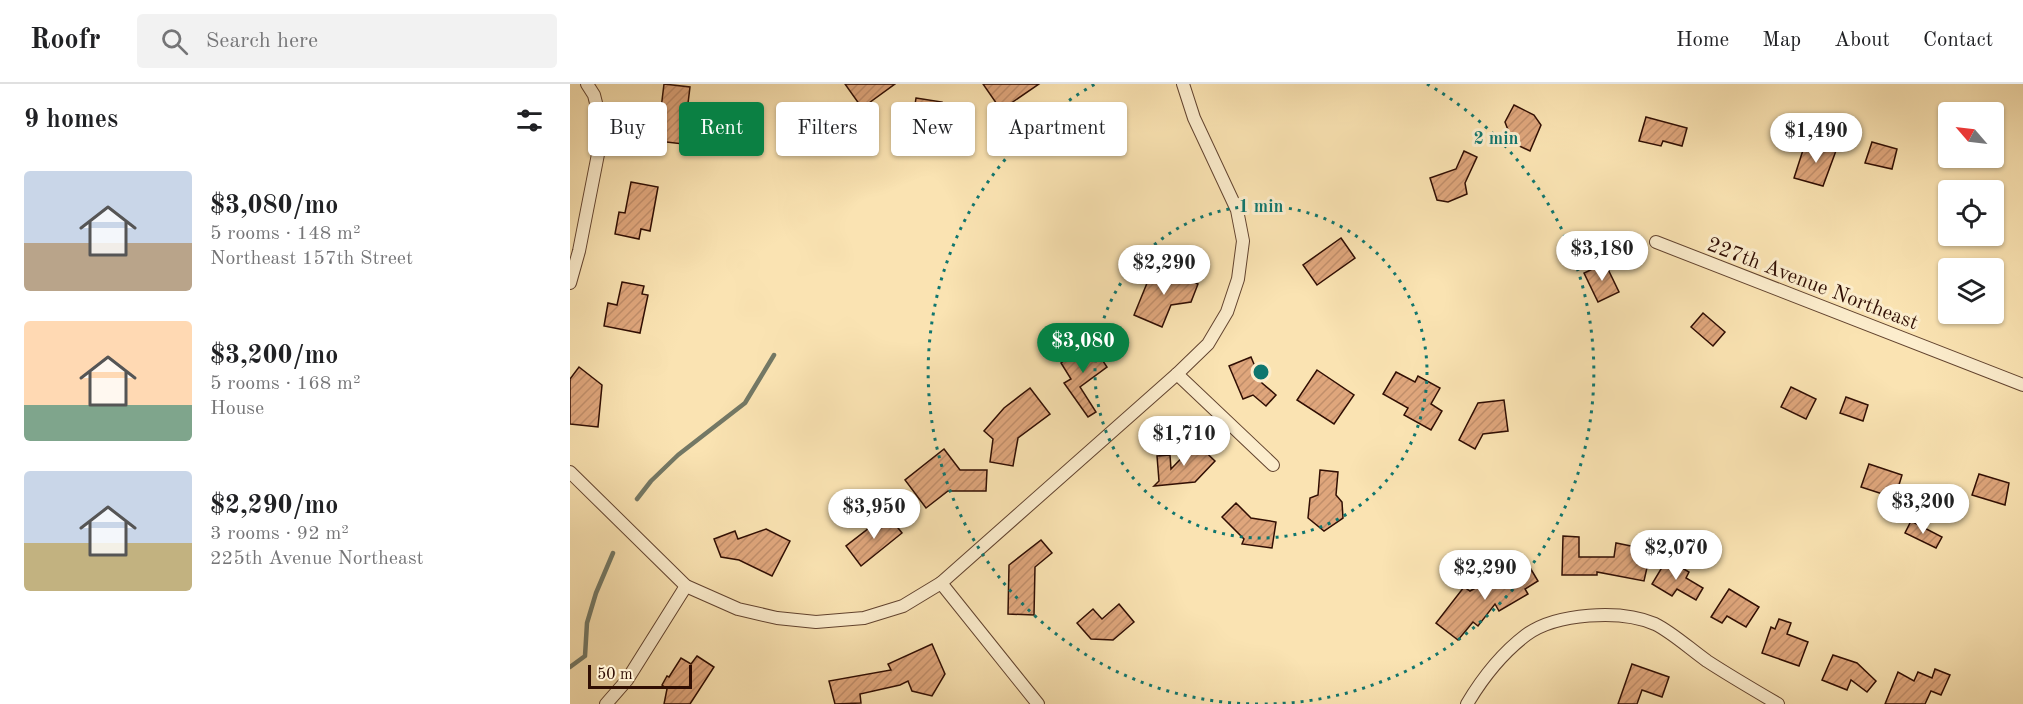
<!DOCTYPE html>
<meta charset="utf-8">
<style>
:root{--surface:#fff;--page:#f2f2f2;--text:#202124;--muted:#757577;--line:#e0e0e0;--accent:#0b8043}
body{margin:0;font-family:"Old Standard TT",serif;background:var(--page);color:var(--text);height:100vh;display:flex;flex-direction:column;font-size:22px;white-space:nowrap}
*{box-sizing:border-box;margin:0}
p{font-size:20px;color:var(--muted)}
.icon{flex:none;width:33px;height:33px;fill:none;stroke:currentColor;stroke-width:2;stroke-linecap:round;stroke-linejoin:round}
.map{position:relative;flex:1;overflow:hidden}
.panel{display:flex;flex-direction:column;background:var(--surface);width:570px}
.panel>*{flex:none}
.guide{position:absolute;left:18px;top:18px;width:570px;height:54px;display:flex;gap:12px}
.needle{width:39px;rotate:298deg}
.tools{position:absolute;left:1368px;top:18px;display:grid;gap:12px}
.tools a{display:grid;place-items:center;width:66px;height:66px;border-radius:6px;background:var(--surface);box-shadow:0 2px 4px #0004;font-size:30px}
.scale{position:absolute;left:18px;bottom:15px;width:104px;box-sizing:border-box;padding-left:6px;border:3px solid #300e03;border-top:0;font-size:16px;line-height:21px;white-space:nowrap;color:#300e03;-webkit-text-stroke:4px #fcedcd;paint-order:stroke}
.price{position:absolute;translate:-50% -51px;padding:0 14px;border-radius:21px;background:#fff;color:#222;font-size:20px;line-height:39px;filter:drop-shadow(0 2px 3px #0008)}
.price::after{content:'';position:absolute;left:50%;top:36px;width:18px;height:14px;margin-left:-9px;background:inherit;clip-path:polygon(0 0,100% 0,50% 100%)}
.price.selected{background:var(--accent);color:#fff}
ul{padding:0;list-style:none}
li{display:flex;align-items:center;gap:18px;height:150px;padding:0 24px}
li span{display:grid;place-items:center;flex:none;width:168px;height:120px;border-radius:6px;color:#555}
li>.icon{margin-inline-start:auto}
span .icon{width:72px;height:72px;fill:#fffc;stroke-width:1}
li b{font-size:26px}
h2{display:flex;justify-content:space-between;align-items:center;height:72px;padding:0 24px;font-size:26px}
.pill{padding:0 21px;border-radius:6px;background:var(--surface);box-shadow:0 2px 4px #0004;font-size:21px;line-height:54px}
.pill.selected{background:var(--accent);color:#fff}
header{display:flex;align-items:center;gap:36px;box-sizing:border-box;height:84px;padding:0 30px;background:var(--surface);border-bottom:2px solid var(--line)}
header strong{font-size:28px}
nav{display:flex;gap:33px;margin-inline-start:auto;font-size:21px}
.search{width:420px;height:54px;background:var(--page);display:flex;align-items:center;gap:15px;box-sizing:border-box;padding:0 21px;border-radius:6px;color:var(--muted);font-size:22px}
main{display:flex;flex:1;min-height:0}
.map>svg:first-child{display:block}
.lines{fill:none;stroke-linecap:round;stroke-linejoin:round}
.stream{stroke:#737865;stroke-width:4.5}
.building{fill:url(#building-hatch);stroke:#300e03;stroke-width:1.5}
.street-casing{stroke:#62432f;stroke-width:14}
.street{stroke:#fcedcd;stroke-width:12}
.ring{fill:none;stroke:#0f766e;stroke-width:3;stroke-dasharray:3 6}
.labels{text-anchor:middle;stroke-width:6;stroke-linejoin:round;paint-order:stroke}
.street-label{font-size:21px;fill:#300e03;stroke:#fcedcd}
.centre{fill:#0f766e;stroke:#fcedcd;stroke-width:3}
.ring-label{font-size:18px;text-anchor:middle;font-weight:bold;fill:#0f766e;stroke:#fcedcd;stroke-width:6;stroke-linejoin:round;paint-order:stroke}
</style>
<header>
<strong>Roofr</strong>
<div class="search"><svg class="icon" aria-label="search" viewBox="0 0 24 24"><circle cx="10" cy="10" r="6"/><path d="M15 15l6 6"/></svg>Search here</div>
<nav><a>Home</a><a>Map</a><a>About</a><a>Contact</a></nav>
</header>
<main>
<section class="panel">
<h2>9 homes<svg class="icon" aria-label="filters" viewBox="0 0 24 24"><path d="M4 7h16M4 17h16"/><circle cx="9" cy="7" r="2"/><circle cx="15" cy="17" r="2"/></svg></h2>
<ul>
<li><span style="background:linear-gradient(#c9d6e8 60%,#b9a48a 0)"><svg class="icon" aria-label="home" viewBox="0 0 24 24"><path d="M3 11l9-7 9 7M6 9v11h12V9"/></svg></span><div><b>$3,080/mo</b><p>5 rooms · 148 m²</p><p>Northeast 157th Street</p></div></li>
<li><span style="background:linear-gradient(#ffd9b3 70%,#7fa58c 0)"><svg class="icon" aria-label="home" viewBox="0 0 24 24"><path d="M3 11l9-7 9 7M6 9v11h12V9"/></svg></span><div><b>$3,200/mo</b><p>5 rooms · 168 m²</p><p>House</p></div></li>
<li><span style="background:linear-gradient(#c9d6e8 60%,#c2b280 0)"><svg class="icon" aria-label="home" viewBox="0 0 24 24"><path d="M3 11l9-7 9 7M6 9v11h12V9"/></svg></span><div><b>$2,290/mo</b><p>3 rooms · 92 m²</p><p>225th Avenue Northeast</p></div></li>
</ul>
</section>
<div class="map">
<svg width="1453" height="620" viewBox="0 0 1453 620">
<defs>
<pattern id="building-hatch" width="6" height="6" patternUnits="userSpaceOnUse" patternTransform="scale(1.5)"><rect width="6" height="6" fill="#dfa67c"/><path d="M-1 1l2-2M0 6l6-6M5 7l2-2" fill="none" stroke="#c08e6a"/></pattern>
</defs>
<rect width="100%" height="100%" fill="#fae3b2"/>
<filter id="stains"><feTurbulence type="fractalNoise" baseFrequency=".00333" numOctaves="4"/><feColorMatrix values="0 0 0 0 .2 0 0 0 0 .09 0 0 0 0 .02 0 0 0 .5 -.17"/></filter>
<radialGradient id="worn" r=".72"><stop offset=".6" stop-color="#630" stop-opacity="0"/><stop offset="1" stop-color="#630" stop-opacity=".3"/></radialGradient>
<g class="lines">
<g class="stream">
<path d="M67,415L81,397L108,371L175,319L204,271"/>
<path d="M0,583L15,572L17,539L26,509L43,469"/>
</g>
</g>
<g class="building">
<path d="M94,0L120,3L113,60L80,56L83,32L90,33Z"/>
<path d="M275,0H325L292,24Z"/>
<path d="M413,0H469L431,26Z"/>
<path d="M346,14L372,18L369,32L384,35L381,55L350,50L352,43L342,41Z"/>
<path d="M944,21L964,31L971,41L960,67L943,59L935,38Z"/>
<path d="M1076,33L1117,44L1112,62L1093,57L1091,62L1069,57Z"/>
<path d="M1251,58L1267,64L1253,102L1224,94L1234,63L1247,67Z"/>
<path d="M1302,58L1327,65L1322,85L1295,79Z"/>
<path d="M894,67L907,73L895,99L897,110L878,118L867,116L860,94L886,85Z"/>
<path d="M61,98L88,103L80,147L71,145L69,155L45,150L49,128L55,129Z"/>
<path d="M771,154L785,174L747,201L733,181Z"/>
<path d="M1035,179L1049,208L1028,218L1014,189Z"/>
<path d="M584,182L628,200L621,218L601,221L592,243L564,231Z"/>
<path d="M52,198L74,202L72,210L78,211L70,249L34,242L38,219L47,221Z"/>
<path d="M1133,229L1155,248L1143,262L1121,243Z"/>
<path d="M521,259L537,283L510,303L526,328L518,333L494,299L501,295L491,279Z"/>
<path d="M681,273L692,299L706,311L696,322L683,311L673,315L659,282Z"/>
<path d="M9,283L32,301L28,343L0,340V295Z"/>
<path d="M747,286L784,311L764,340L727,316Z"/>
<path d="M826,288L845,298L848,292L870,304L861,320L872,327L861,346L834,331L838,324L813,310Z"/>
<path d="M1221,303L1246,315L1236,335L1211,323Z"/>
<path d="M460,304L480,330L448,354L443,382L420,378L423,355L414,347L434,324Z"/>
<path d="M1276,313L1298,321L1293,337L1270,329Z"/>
<path d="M934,316L938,347L913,350L905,365L889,356L908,319Z"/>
<path d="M626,359L645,377L625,398L584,402L589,397L587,372L600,371L601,385Z"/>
<path d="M374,365L390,386H417L416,407H378L356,424L335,396Z"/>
<path d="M1299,380L1332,391L1325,414L1291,403Z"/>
<path d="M750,386L768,388L766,411L772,418L773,434L754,447L738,434L740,414L748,411Z"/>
<path d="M1409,390L1439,399L1435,421L1402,411Z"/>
<path d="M666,419L681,434L706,438L702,464L672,460L674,455L652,433Z"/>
<path d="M317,430L332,449L291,482L276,462Z"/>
<path d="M1341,437L1372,453L1366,464L1335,449Z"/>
<path d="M196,445L220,457L202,492L169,476L151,473L144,455L165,447L168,455Z"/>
<path d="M993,452L1009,453V473H1044L1046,459L1081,466L1074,497L1027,488V491H992Z"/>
<path d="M471,456L482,469L465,483L464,531L438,530L439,481Z"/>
<path d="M1097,475L1119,488L1116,494L1133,504L1126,516L1107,505L1102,512L1082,500Z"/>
<path d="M959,482L968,497L955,505L958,510L929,527L925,520L908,542L903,538L888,556L866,539L894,503L900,507L936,487L939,493Z"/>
<path d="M1159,505L1189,523L1176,543L1157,532L1152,539L1141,533Z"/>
<path d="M549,520L564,538L543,556L521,555L507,539L523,525L532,535Z"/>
<path d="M1209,535L1221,539L1217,550L1238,558L1229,582L1192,569L1201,543L1205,545Z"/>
<path d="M362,560L375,590L362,612L342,607L338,597L330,601L290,610L291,619L265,620L259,597L321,586L318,580Z"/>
<path d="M1263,571L1287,579L1306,597L1297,608L1281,596L1277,606L1252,596Z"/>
<path d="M127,572L144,583L120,620H94L97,605L92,601L97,592L99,593L111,574L121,580Z"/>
<path d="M1062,580L1099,593L1092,613L1072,606L1067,620H1048Z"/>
<path d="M1365,585L1380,591L1371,611L1361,607L1355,620H1315L1328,588L1344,597L1348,588L1362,594Z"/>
</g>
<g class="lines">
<defs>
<g id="street">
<path d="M1086,158L1453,301"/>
<path d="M0,199L9,167L30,60V35L24,11L17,0"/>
<path d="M607,290L703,381"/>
<path d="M0,388L116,502L168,525L207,534L246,538L294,534L333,522L371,499L468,620"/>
<path d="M371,499L607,290L638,260L657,228L668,195L673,157L667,126L624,34L613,0"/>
<path d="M36,620L57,596L116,502"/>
<path d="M897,620C913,593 931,570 956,551C986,529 1051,525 1085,540C1103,549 1120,565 1137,577C1160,592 1184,606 1208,620"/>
</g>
</defs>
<use href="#street" class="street-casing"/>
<use href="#street" class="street"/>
</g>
<g class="ring">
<circle cx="691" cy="288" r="166"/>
<path d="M688 620A332 332 0 0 1 525 0M857 0A332 332 0 0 1 694 620"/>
</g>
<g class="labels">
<g class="street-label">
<text transform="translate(1243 199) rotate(21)" y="7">227th Avenue Northeast</text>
</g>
</g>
<circle cx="691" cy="288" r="9" class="centre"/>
<g class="ring-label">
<text x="926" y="60">2 min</text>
<text x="691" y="128">1 min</text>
</g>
<rect width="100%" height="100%" filter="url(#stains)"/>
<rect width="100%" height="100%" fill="url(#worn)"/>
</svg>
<div class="tools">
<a><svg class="needle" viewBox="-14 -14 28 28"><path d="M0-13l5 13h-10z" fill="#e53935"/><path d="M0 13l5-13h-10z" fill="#757577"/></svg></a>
<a><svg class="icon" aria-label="locate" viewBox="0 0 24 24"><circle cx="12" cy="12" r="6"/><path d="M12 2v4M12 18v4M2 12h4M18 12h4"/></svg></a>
<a><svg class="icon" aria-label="layers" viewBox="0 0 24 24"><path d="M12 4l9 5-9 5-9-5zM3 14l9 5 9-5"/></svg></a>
</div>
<div class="scale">50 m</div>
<b class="price" style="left:1246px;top:80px">$1,490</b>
<b class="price" style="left:1032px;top:198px">$3,180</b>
<b class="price" style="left:594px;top:212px">$2,290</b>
<b class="price selected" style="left:513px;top:290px">$3,080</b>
<b class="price" style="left:614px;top:383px">$1,710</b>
<b class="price" style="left:1353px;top:451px">$3,200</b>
<b class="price" style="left:304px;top:456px">$3,950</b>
<b class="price" style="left:1106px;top:497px">$2,070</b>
<b class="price" style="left:915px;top:517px">$2,290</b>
<div class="guide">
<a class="pill">Buy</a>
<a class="pill selected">Rent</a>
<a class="pill">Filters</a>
<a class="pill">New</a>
<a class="pill">Apartment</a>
</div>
</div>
</main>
